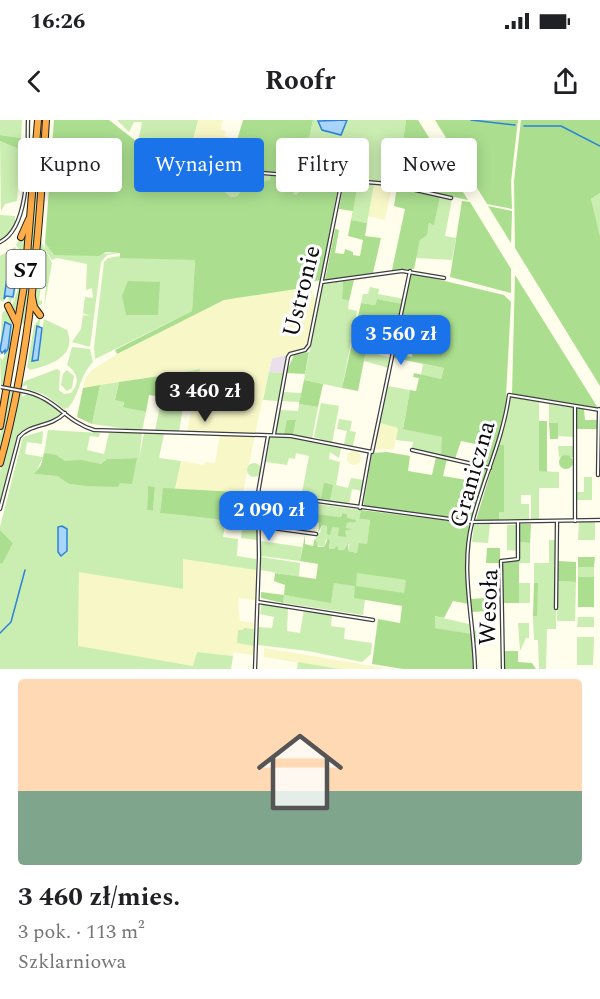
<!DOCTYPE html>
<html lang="pl">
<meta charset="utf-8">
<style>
:root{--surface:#fff;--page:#f2f2f2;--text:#202124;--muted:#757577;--accent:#1a73e8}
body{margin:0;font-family:Spectral,serif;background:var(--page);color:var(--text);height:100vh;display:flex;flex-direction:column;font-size:22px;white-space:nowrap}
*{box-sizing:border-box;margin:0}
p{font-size:20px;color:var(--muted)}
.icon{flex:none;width:33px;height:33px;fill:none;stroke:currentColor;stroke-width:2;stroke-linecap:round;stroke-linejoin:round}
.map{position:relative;height:549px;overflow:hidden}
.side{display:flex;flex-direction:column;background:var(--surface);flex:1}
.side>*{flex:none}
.guide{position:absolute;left:18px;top:18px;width:564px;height:54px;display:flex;gap:12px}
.price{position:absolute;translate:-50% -51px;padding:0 14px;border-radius:12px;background:var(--accent);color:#fff;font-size:20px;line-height:39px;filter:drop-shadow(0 2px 3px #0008)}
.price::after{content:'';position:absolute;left:50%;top:36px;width:18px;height:14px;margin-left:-9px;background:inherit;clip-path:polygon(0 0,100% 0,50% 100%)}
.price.active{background:#222;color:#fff}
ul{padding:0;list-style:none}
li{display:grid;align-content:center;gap:12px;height:318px;padding:0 18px}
li span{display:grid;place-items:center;height:186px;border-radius:6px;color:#555}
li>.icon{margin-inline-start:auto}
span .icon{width:108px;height:108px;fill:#fffc;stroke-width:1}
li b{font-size:26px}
.tag{padding:0 21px;border-radius:6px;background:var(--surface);box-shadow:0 3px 15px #0003;font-size:21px;line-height:54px}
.tag.active{background:var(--accent);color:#fff}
.status{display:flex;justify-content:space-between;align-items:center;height:42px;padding:0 30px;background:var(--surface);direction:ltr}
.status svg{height:16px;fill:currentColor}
header{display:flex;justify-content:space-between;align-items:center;height:78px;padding:0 18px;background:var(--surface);font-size:27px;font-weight:700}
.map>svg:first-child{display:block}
.industrial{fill:#ecdfec}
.farmland{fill:#f7f7c8}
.green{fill:#caedb1;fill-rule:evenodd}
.forest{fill:#abdf8f;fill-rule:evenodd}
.water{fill:#aad5fb;stroke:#2b83d8;stroke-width:1.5}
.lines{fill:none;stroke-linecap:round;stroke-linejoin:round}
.stream{stroke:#2b83d8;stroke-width:1.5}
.minor-casing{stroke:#3f3f3f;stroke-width:4.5}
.motorway-casing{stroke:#1d1d1d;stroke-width:8}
.minor{stroke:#fff;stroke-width:2}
.motorway{stroke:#ffad49;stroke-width:6}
.minor-bridge-casing{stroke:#3f3f3f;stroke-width:4.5;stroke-linecap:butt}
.minor-bridge{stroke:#fff;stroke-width:2}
.labels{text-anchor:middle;stroke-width:6;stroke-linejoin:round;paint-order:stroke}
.shield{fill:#fff;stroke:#555;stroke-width:1.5}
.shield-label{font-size:22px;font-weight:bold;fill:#0c0c0c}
.street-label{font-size:24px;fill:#0c0c0c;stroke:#fff}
</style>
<div class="status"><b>16:26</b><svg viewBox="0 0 49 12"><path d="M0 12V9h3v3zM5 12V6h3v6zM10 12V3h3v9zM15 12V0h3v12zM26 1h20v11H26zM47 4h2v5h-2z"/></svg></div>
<header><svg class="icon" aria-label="back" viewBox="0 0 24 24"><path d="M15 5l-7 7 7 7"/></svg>Roofr<svg class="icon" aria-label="share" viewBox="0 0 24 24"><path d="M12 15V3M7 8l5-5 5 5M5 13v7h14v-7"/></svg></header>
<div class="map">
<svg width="600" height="549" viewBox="0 0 600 549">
<rect width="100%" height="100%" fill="#fffdeb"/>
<path class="industrial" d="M287,235L283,253L269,252L272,238Z"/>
<g class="farmland">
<path d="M198,0H223L221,10L226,11L224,16L238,20L230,44L224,48L203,46L205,34L191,32Z"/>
<path d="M374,64L392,66L385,100L368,96Z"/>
<path d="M310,166L316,180L307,225L287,235L272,238L255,314L187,312L199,249L83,268L86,257L92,250L117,234L224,180Z"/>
<path d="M380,303L398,308L394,329L374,330Z"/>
<path d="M220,315H255L243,372L175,369L181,341L204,345L205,342L215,343Z"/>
<circle cx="354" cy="338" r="7"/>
<path d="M183,439L256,450L255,480L239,478L238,484L240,501L254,503V509L245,508L237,522L254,526V535L234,532L233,536L197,532L194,546L78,527L79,451L183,469Z"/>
<path d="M264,528L313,536L389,549H339L264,537Z"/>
</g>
<g class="green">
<path d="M0,0H22L21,18L0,15Z"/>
<path d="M40,0H44L39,82L24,204L20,203L33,104Z"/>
<path d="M117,0H198L188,40C170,41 152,31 139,18L142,2H134L129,12Z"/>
<path d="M313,0H318L322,10L340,15L347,0H406L397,65L325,57L323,54L319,56L301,55Z"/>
<path d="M0,21L21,30L17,81L5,84L1,91Z"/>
<path d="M194,48L271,56V60L245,66L237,76L231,77Z"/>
<path d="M299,58L315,59L296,75H292Z"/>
<path d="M358,63L374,64L367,103L351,100Z"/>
<path d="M600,73V117L599,118L591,79Z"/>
<path d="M440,77L452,79L445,116L456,118L452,140L416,138L420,120L428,110L429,103L434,104Z"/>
<path d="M0,95L15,96V101L18,102L10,114L0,121Z"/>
<path d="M26,109L17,198L11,187C18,173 29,136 16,125Z"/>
<path d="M40,119L52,143L44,188L46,166H41L39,180L42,181V184L38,186L42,189L40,190L34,183Z"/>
<path d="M45,123L54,135L120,133L107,135L101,142L90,227L72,222L81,209L83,195L90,196L83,193L85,177L93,178L92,168L86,170L87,144L57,138L52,140L45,130Z"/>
<path d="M15,127L20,135L15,175L11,182L6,183L10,180L7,178L13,177L19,140L17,137L8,139L4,182L0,180V136Z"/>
<path d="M120,136L195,140L192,191L95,239L94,227L104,142L108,138Z"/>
<path d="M343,161L342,179L349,181L348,189L357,191L342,268L304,260L323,164Z"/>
<path d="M370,167L379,169L378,174L404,179L403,184L377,179L375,185L361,183L363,174H368Z"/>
<path d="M7,189L15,203L6,266L1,265L0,237L2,240L7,232L11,205L5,202L0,230L3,233L0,235L2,193Z"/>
<path d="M40,198L38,240L44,199L67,210C78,237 49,245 30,250L27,247L34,206Z"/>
<path d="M72,227L90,229L93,242C79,256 80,275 68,288L64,289L45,275L27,269V265L19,268L25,261L57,249L60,251L59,270L64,274L71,273C81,262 77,252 67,245Z"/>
<path d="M366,231L391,238L389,248L364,241Z"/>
<path d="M423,244L444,248L441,259L421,255Z"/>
<path d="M200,249L192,287H183L179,312L155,311L166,255Z"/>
<path d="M67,250L74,256L72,268L67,271L61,265L63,254Z"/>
<path d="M269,252L283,253L279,281L263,280Z"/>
<path d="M119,262L115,279L124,281L123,286L146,292L142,311L92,304L100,265Z"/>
<path d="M387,266L410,270L403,308L443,317L441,335L412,329L413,322L396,320L398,308L380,303Z"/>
<path d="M9,270L13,271L0,335V316Z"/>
<path d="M18,271L21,272L23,277L28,273L40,276L62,294C49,308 32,301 19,315L0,383V352Z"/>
<path d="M282,272L301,273L300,282L281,281Z"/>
<path d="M510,277L539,282V351L559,352V368H539V400H531V375H521V384H529V400H499V392H503L504,326L499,325Z"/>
<path d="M321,283L339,286L332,323L314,317Z"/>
<path d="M299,284L318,287L312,319L293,316L296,301L284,315L276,314L279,290L298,291Z"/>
<path d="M549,284L574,288V317L558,316V303H549Z"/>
<path d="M339,299L352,301L350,311L356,312L353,326L344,324L347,311L337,309Z"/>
<path d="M48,310L100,313L99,317L90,316L87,330L104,334L109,313H142L139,339L144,313L164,314L159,338L181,341L175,369H163L160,393L226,400L223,417L238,419L237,436L256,439V450L183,439V469L79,452L78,526L193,546L197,532L233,536L231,549H0V443L13,423L0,410V407L23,317L43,311L42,324L27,322L25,334L43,337L35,354L57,356L69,364L85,366L120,363L137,338L107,339L101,344L65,341L44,333ZM148,367L155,368L153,391L147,390Z"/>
<path d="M270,317L293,318L341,328L339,338L330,332L329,339L340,342L336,365L348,368L351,358L363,360L362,371L352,369L349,385L301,378L309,336L296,333L295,339L289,338L287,345L266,342Z"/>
<path d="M558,326H574L573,337H559Z"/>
<circle cx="254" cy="350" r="7"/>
<path d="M584,357H592V380H576V372H584Z"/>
<path d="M302,382L361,390L359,399L370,400L367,425L357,433L348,431L349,424H347L344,430L329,429L330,424L326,419L324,427L316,425V413H320L322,405L340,408L347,417L345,411L352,409L346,408L347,403H352L347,398V394L342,393L341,397L301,392Z"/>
<path d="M257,399V420L241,418L243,402Z"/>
<path d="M579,402H595V420H578Z"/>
<path d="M490,404L488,423L472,422L474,405Z"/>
<path d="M507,405H517V431L507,430Z"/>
<path d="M549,420H556V509H547L546,549H539L538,520H534L533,496H537V463H534V443H549Z"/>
<path d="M261,421L302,427L300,441L261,436Z"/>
<path d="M519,422L530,423V443H519Z"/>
<path d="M261,437L300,443L299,457L261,450Z"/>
<rect x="578" y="447" width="16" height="10"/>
<path d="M357,452L407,460L404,473L365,479L363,495L283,483L284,475L331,482L334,462Z"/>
<path d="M558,461L576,462L575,501H557Z"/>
<rect x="519" y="463" width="11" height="20"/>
<path d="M262,483L288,487L287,511L300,513L304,490L332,494L331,506L345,508L344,519L372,523L371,534L362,542L308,531L258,525V507L272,508L274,497L260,494Z"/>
<path d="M434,496L469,504L470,514L435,508Z"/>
<path d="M578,497H594V507H577Z"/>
<path d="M518,503H529V518H526L520,531Z"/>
<path d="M244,508L254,509V526L237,523L238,510H243Z"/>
<path d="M488,509L489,520L475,522L474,511Z"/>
<path d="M577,517H594L593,545H577Z"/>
<path d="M298,542L339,549H297Z"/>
</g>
<g class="forest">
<path d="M54,0H109L159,39L194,48L231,77L237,76L245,66L270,60L271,56L299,58L293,74L296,75L315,59L326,60L338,67L321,160L296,165V169L224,180L117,234L115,230L192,191L195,140L120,138V133L106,132L99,136L54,135L45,123Z"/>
<path d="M243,0H313L301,55L254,51L251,45L230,44Z"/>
<path d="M406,0H418L468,80L397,65Z"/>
<path d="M435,0H518L511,62L512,89L487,84Z"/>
<path d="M521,0H600V73L591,79L600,117V266L515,128L514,61Z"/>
<path d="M0,15L21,18V30L0,21Z"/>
<path d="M344,61L358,63L353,91L339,89Z"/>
<path d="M397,67L440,77L434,105L429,103L427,115L420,120L414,149L392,150L405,89L394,86Z"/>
<path d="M462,81L470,82L511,149V173L450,157Z"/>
<path d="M488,86L512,91L511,123Z"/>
<path d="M351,100L367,103L365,116L381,118L373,153L325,160L335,109L339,110L335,133L344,134L345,129L353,132V135L360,136L363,120L348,116Z"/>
<path d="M411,153L504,175L511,182L505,295L489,346L480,345L485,326L461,321L455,339L441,335L442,317L403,309L410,270L416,271L419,258L413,257L414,253L441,259L444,248L394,238L395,234L412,237L413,231L429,234L432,215L399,208Z"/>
<path d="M515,155L598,288L512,274Z"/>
<path d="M354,160L349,181L342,179L343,161Z"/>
<path d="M128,161L160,162L158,195H126L122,176Z"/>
<path d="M377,179L403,184L396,215L370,210L358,271L342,268L361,183L375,185Z"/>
<path d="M309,232L305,254L286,253L294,235Z"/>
<path d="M166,255L162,277L149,275L146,292L123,287L124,282L115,280L119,262Z"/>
<path d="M304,260L323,264L318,287L299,284Z"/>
<path d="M100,265L92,304L77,297L83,268Z"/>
<path d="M576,288L584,289L585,300H597V309H576Z"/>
<path d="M287,300H296L293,316L284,315Z"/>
<path d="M539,301H547V352L539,351Z"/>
<path d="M549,303H558V319H550Z"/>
<path d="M499,325H504V392H499V400H476Z"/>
<path d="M387,332L410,336L408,351L432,355L436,337L447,339L443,356L473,361L476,346L487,349L472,401L363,387L372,333Z"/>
<path d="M44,333L56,335L65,341L81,340L101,344L107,339L137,338L132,364L120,363L118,367L85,366L69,364L57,356L34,354L41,345Z"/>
<circle cx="566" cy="342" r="7"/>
<path d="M324,363L333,365L330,380L321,379Z"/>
<path d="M148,366L155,367L153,391L147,390Z"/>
<path d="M163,368L238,372L237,381L256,383L257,399L254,402H243L160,393Z"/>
<path d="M361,390L467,403L470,407L466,453L469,484L453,481L444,498L435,496V508L472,514L474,549H403L372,544L378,499L400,503L402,486L354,478L355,466L334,463L331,483L284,475L283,483L261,478V472L284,475L285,465L274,461L275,453L316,459L318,444L300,441L305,415V424L313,426L315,418L318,427H324L328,419L330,421L329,429H334L337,426L339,430H344L348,423V431L357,433L359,423L367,424L370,400L359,399ZM357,453L406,460L404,473L356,466Z"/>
<path d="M301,392L341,397L342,393L347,394V398L356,400L355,402L347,403L346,408L353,409L345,411L347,417L338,416L339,408L332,407L330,415L327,414V406L322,405L318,413L319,403L309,401L310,397L300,396Z"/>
<path d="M520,404H531L530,423L519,422Z"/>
<path d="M0,410L13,423L2,444L0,443Z"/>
<path d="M487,428H500V443H486Z"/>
<path d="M578,437H595L594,447H578Z"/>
<path d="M502,441H519V483H503Z"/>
<path d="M558,441L576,442V462L558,461Z"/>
<rect x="578" y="457" width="16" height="30"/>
<path d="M534,463H538L537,496H533Z"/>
<path d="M486,478L487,491L472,492L470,479Z"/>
<path d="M504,531H518V542L532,543L536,549H504Z"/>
</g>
<g class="water">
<path d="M347,0L341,15L322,10L318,1Z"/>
<path d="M10,136H16L19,140L13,177L6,176L4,179Z"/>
<path d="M5,202L11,205L8,229L5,233V230L2,233L0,230Z"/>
<path d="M37,206L42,208L38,240L32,241Z"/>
<path d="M62,406L67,409V431L61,436L58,432V407Z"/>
</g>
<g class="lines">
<g class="stream">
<path d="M471,0L515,5"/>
<path d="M524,6H561L600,26"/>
<path d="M0,513L11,502L25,450"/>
</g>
<defs>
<g id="minor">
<path d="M140,22L159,37L205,48L389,64L451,78"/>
<path d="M0,122C32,107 27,32 28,0"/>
<path d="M322,162L402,151L444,158"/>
<path d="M22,271C56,277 64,301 94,310L291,316L372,332L410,151"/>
<path d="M274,314L288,237L290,234L305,230L309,225L342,60"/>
<path d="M412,330L490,348"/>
<path d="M598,355L599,289"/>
<path d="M258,373L472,402L600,400"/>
<path d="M360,388L370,332"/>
<path d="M0,389L19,317C31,303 50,308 65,293"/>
<path d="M575,401V287"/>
<path d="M258,406L316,414"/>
<path d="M258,482L373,500"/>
<path d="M556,488L557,402"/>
<path d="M255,549L259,436L258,373L268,316"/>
<path d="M475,549C474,501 460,450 472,403C483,359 503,320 509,275L600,290"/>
<path d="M503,549L501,441L518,439V402"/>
</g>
<g id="motorway">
<path d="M21,117L29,99"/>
<path d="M32,177L34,187L40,195"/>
<path d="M8,186L17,204"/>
<path d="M0,306L25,160L38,0"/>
<path d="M0,343C31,232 39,114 46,0"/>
</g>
</defs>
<use href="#minor" class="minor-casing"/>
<use href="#motorway" class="motorway-casing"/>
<use href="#minor" class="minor"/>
<use href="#motorway" class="motorway"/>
<defs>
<path id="minor-bridge" d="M1,267L22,271"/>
</defs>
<use href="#minor-bridge" class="minor-bridge-casing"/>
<use href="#minor-bridge" class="minor-bridge"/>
</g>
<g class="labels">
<rect class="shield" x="6.5" y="130" width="39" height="38" rx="4.5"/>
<g class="shield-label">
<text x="26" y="157">S7</text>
</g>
<g class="street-label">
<text transform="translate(301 171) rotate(-76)" y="8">Ustronie</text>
<text transform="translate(472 354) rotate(-74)" y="8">Graniczna</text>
<text transform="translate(488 487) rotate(-88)" y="8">Wesoła</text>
</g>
</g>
</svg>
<b class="price" style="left:401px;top:246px">3 560 zł</b>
<b class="price active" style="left:205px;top:303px">3 460 zł</b>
<b class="price" style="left:269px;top:422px">2 090 zł</b>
<div class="guide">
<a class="tag">Kupno</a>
<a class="tag active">Wynajem</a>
<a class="tag">Filtry</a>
<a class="tag">Nowe</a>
</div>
</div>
<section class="side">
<ul>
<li><span style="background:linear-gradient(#ffd9b3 60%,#7fa58c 0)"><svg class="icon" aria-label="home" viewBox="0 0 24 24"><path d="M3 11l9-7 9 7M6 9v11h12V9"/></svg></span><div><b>3 460 zł/mies.</b><p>3 pok. · 113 m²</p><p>Szklarniowa</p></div></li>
</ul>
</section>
